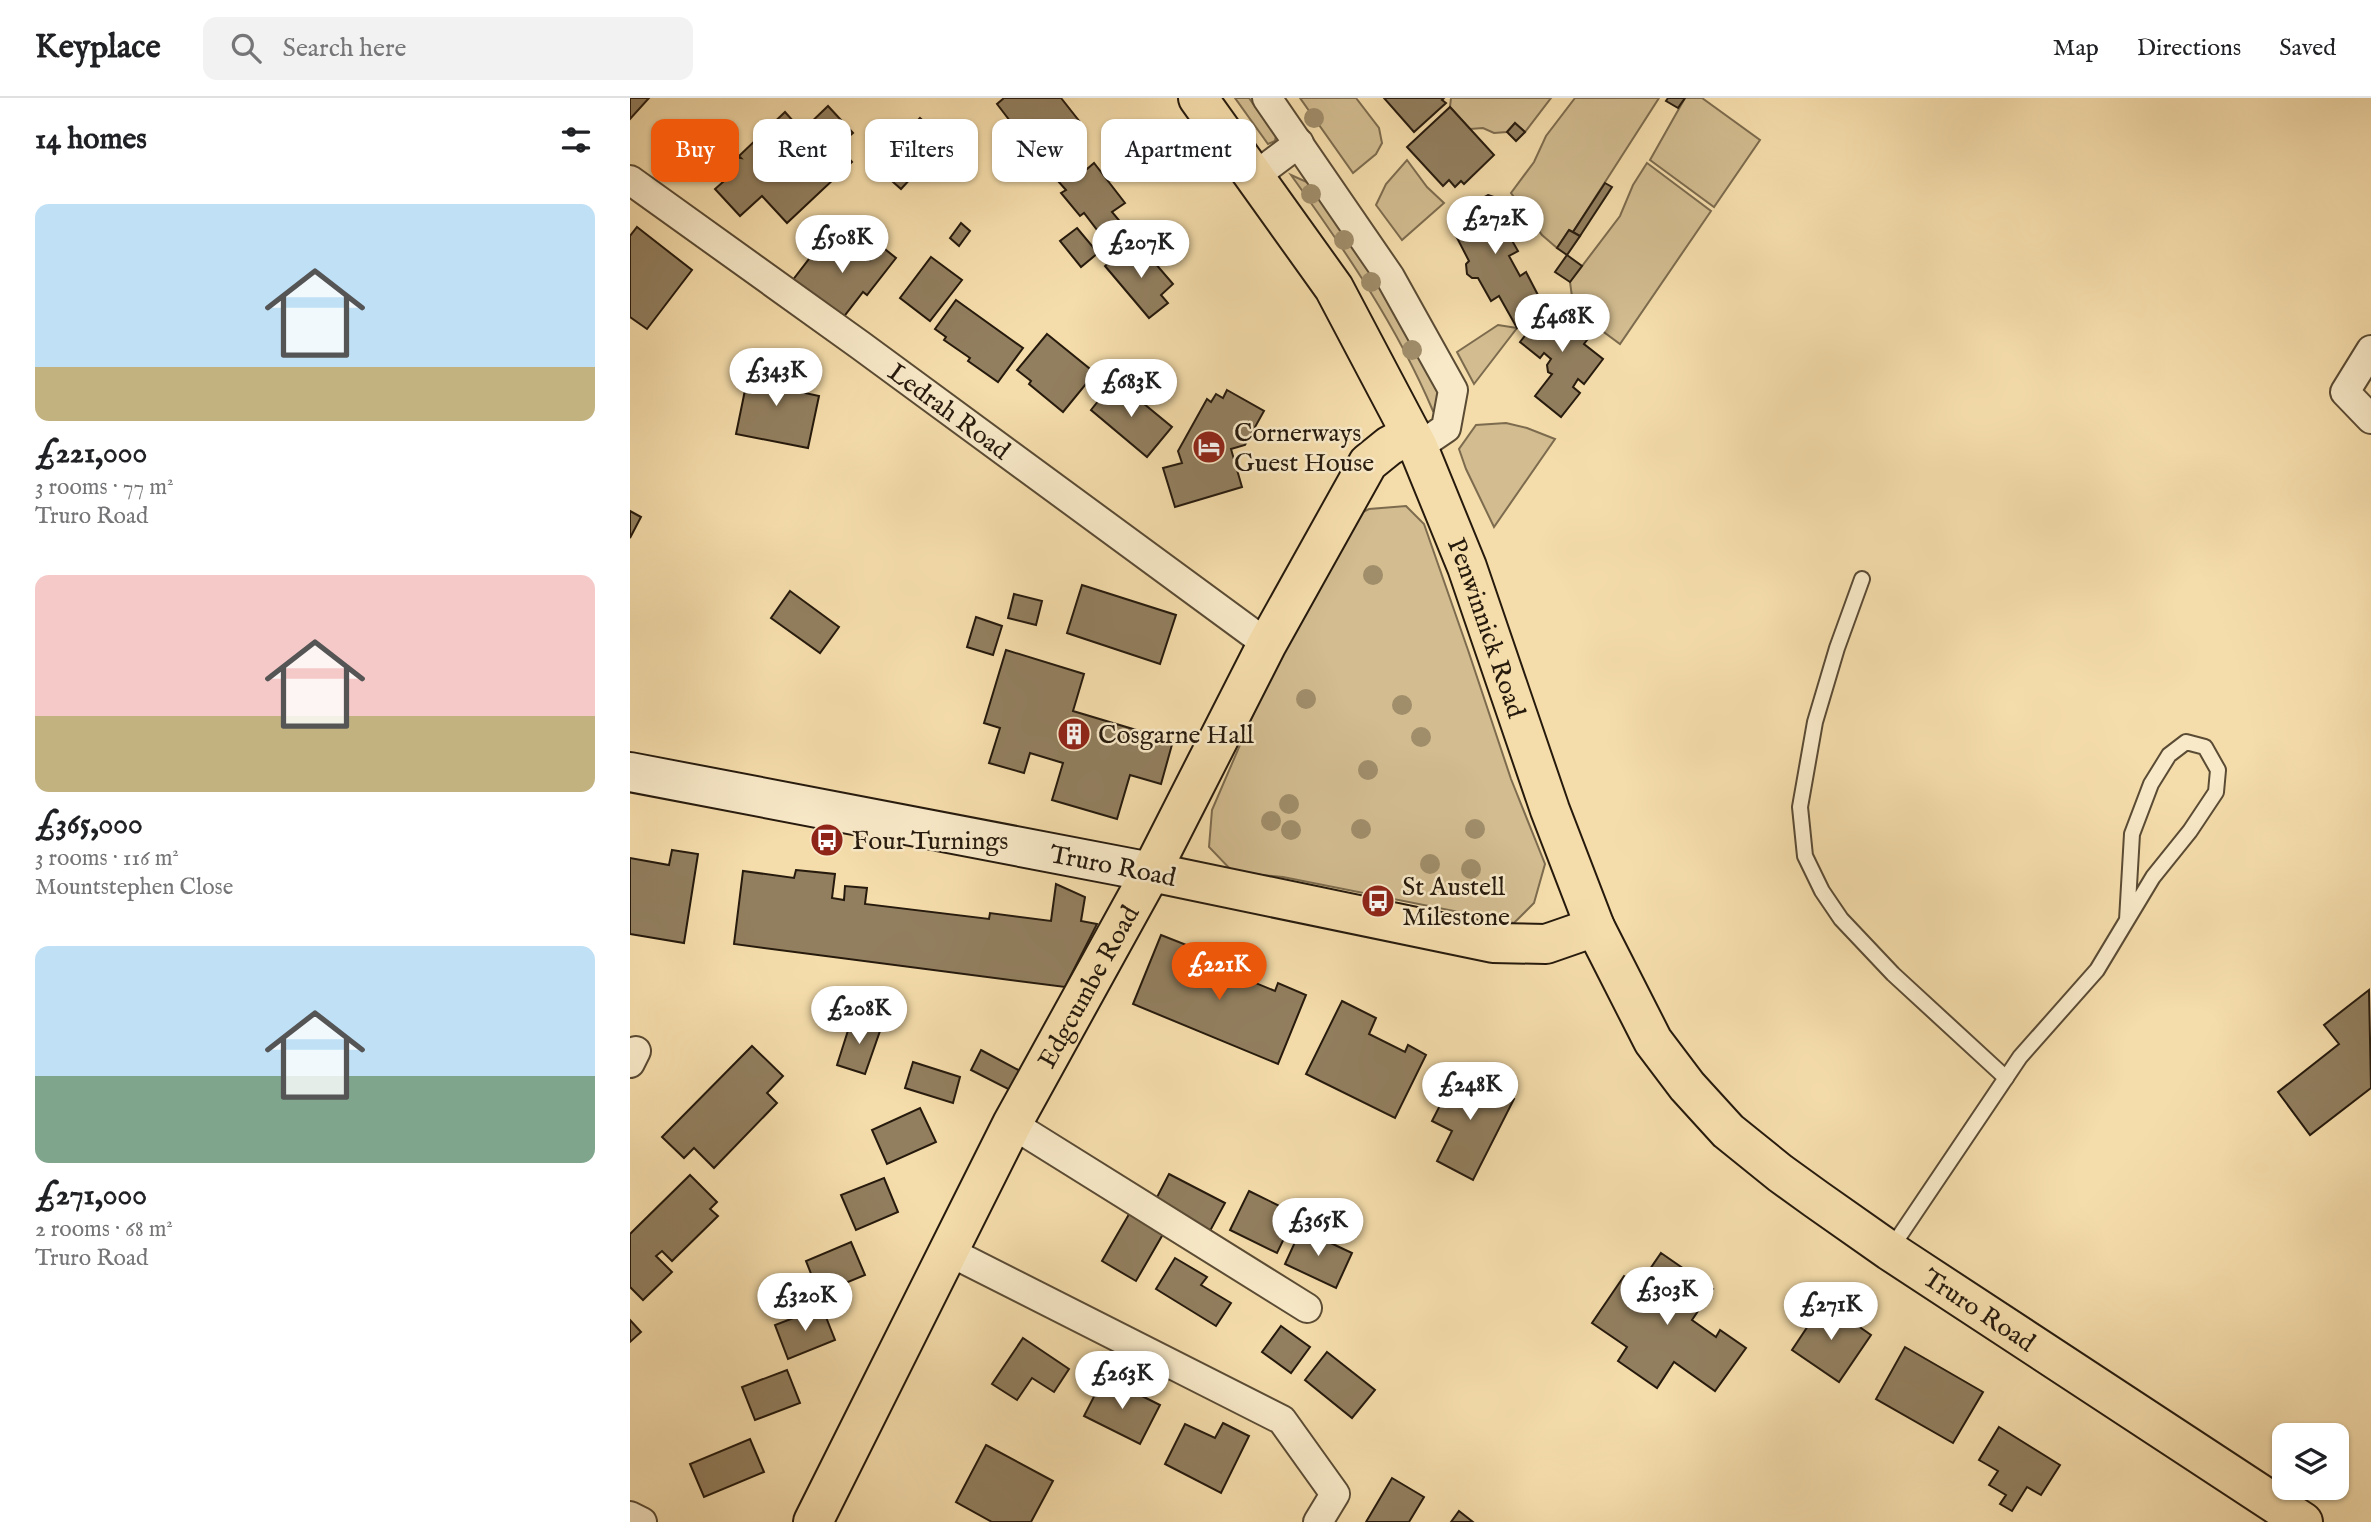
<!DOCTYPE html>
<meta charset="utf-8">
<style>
:root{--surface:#fff;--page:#f2f2f2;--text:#202124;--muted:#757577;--line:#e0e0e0;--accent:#ea580c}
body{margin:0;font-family:"IM FELL English",serif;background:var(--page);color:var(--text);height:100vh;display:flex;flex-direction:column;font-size:26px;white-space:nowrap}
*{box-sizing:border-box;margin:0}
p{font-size:23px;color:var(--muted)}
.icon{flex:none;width:38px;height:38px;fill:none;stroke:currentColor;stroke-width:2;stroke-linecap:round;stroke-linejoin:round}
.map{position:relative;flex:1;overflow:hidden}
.details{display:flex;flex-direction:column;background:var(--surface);width:630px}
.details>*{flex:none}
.banner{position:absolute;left:21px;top:21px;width:665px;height:63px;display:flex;gap:14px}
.fabs{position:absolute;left:1642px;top:1325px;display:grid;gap:14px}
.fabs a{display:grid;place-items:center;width:77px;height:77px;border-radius:14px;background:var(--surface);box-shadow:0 2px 5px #0004;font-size:35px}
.price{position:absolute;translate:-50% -60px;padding:0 16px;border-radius:24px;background:#fff;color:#222;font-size:23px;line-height:46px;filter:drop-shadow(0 2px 4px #0008)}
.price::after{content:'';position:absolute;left:50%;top:42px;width:21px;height:16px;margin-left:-10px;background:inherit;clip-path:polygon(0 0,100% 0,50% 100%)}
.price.selected{background:var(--accent);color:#fff}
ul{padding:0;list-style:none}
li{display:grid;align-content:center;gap:14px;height:371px;padding:0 35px}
li span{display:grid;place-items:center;height:217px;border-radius:14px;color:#555}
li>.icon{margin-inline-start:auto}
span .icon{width:126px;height:126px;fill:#fffc;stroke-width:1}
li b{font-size:30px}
h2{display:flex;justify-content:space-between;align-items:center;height:84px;padding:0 35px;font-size:30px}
.tag{padding:0 24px;border-radius:14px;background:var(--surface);box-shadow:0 2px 5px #0004;font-size:24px;line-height:63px}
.tag.selected{background:var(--accent);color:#fff}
header{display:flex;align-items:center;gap:42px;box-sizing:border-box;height:98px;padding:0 35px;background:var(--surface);border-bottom:2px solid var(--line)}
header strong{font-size:33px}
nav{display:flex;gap:38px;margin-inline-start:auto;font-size:24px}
.search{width:490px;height:63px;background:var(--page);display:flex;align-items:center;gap:18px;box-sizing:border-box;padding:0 24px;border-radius:14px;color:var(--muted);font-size:26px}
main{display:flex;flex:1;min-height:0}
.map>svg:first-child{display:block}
.green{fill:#d2bc90;stroke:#7c6b4e;stroke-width:2}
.building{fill:#927f5f;stroke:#261a0d;stroke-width:2}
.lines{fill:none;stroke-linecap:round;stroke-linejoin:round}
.service-casing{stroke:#5a4b34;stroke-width:18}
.minor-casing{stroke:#5a4b34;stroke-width:32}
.secondary-casing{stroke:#261a0d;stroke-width:42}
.primary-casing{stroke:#261a0d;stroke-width:42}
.trunk-casing{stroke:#261a0d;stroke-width:42}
.service{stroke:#f8e9c8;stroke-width:14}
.minor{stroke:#f8e9c8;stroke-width:28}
.secondary{stroke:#f8e9c8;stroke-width:38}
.primary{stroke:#f5ddab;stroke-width:38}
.trunk{stroke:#f5ddab;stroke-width:38}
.tree{fill:#a08d6a}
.labels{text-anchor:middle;stroke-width:5;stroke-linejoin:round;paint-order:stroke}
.street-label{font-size:26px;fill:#261a0d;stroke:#f8e9c8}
.poi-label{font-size:26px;fill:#261a0d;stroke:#f8e9c8;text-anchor:start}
</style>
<header>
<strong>Keyplace</strong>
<div class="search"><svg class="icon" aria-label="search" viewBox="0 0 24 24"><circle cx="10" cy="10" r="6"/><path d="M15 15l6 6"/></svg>Search here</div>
<nav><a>Map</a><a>Directions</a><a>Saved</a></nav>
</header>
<main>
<section class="details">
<h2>14 homes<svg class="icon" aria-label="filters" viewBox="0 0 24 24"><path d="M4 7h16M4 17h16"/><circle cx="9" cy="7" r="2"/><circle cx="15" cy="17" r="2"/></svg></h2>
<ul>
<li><span style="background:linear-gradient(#bfe0f5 75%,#c2b280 0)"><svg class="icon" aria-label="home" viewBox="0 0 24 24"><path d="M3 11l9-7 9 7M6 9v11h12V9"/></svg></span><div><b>£221,000</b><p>3 rooms · 77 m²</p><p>Truro Road</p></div></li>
<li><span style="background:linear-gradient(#f6c9c9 65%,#c2b280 0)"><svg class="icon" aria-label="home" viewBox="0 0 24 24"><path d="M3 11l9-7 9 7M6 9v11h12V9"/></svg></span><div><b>£365,000</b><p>3 rooms · 116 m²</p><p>Mountstephen Close</p></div></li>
<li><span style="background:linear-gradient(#bfe0f5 60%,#7fa58c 0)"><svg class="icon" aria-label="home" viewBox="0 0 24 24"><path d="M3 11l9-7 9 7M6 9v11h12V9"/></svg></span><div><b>£271,000</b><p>2 rooms · 68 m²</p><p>Truro Road</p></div></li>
</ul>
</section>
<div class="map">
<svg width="1741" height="1424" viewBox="0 0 1741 1424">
<rect width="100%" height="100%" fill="#f5ddab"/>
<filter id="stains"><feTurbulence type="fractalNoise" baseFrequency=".00286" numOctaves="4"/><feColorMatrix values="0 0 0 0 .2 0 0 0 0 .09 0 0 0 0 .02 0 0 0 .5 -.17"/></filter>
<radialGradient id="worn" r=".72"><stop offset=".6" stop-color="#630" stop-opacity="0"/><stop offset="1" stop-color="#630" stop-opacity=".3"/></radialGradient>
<g class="green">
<path d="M605,0H619L643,34L646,38L645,43L638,46Z"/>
<path d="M670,0H726L749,30L752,45L746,56L723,75Z"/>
<path d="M821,0H921L895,34L885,25L877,34L864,35L853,30L840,31L820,9Z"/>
<path d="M945,0H1029L943,134L939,132L927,150L912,137L881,95L904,64L916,38Z"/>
<path d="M1055,0H1072L1130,42L1084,109L1020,62Z"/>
<path d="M777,62L797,89L814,105L772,142L746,107L756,86Z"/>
<path d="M1017,65L1081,113L990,246L967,229L950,207L943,206L940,184L990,118L1003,87Z"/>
<path d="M661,77L679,85L754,192L810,292V309L803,313C767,228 715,152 661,77Z"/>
<path d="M868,227L887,230L844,286L827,254Z"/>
<path d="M876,325L897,330L925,341L864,429L836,371L829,351L846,327Z"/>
<path d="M776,408L794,426L838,552L881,681L915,766L904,805L884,825L653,779L603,774L579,749L582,712L641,575L714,423L739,411Z"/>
</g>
<g class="building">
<path d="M0,0H19L0,21Z"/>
<path d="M374,0H431L450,24L407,58L367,6Z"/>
<path d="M754,0H814L812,2L816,5L784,34Z"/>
<path d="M1038,0H1055L1048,10L1036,3Z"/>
<path d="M198,8L223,35L208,48L222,64L157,125L132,98L110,118L85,91L102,76L99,72L98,64L104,59L111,60L109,58L155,14L172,33Z"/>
<path d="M820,9L864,57L834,86L831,83L825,89L819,82L813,88L777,49Z"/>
<path d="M290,20L315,43L271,91L245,68Z"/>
<path d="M885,25L895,34L886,43L877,34Z"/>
<path d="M451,64L457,71L464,65L495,105L482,114L493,127L474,141L454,115L450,118L431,95L436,92L428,83Z"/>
<path d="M975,85L982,89L950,138L943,134Z"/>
<path d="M858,97L870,101L888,135L880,139L888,153L879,158L890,178L896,174L909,199L887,230L869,198L861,203L848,180H842L837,176L836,166L839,163L824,134L833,130L825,115Z"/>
<path d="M331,125L340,133L329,148L320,140Z"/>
<path d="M7,129L62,172L17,231L0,219V138Z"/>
<path d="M447,130L468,155L451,169L430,143Z"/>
<path d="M939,132L950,138L937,157L927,150Z"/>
<path d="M212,140L240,162L251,148L266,160L237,197L233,194L212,221L162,183L192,144L202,152Z"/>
<path d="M512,150L543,186L531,197L538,205L519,220L475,168L493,153L499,161Z"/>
<path d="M937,157L952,168L940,184L925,174Z"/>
<path d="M301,159L332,182L300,223L270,200Z"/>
<path d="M924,201L947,219L949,216L967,229L954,246L973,261L954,286L948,281L943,289L950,295L931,319L905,298L922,276L918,274L917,267L921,261L914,255L910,260L890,244Z"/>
<path d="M326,202L393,250L368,284L338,263L340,260L314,242L316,239L305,231Z"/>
<path d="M417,236L465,275L433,314L399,286L401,283L387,272Z"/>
<path d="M121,263L156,270L152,290L189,298L178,350L106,336Z"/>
<path d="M485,282L542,329L517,359L461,312Z"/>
<path d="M597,292L634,313L615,347L601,351L612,389L545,409L533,370L552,365L548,353L577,301L581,304L586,296L593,300Z"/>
<path d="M0,413L11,419L0,440Z"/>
<path d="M452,487L546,517L530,566L437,535Z"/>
<path d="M160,493L209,529L190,555L141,520Z"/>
<path d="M384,496L412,503L406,527L378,520Z"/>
<path d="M346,519L372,528L363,557L337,549Z"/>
<path d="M376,552L454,576L443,613L543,643L531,686L500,677L487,721L422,702L433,665L400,655L394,675L359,665L370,630L354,625Z"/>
<path d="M42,752L68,756L54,845L0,836V760L39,767Z"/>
<path d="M166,772L205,776L202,800L214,802L215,788L237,790L235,806L359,821L360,815L421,823L426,786L455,799L451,823L467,826L435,889L104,846L113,773L164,780Z"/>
<path d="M531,837L559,848L555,856L645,893L648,885L676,897L648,966L503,906Z"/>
<path d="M1739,892L1741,990L1680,1037L1648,994L1709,946L1694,927Z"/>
<path d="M712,903L746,920L739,936L775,954L778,947L796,957L765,1020L676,976Z"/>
<path d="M222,920L251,930L235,976L207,967Z"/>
<path d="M122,948L153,978L137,995L147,1005L84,1070L64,1050L54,1060L32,1039Z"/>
<path d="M351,952L394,975L384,994L341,972Z"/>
<path d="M283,964L330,979L323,1005L275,990Z"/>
<path d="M828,972L884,1001L843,1082L807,1063L822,1033L802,1023Z"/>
<path d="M290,1010L306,1044L257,1066L242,1032Z"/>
<path d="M539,1076L595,1105L580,1133L525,1103Z"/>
<path d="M60,1077L87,1104L80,1111L88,1118L42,1163L32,1153L26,1158L42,1174L13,1202L0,1189V1136Z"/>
<path d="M254,1080L268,1114L226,1132L211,1097Z"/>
<path d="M619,1093L666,1116L647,1155L600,1132Z"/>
<path d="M506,1104L540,1124L506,1183L472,1163Z"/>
<path d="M671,1131L722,1155L706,1190L655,1166Z"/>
<path d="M221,1144L235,1177L189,1196L176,1163Z"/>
<path d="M1031,1155L1083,1191L1062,1222L1086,1239L1090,1232L1116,1250L1085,1293L1044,1264L1027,1290L988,1263L997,1249L962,1225L994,1178L1009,1187Z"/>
<path d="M545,1160L577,1179L571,1187L601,1205L586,1228L526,1191Z"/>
<path d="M1194,1204L1241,1237L1209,1284L1162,1252Z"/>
<path d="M192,1209L205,1242L158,1261L145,1227Z"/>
<path d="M0,1222L11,1234L0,1244Z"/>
<path d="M651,1228L680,1249L661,1275L632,1254Z"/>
<path d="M393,1240L439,1271L424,1294L402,1280L387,1302L362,1286Z"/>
<path d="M1275,1249L1353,1294L1323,1345L1246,1301Z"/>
<path d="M697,1254L745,1292L722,1320L675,1282Z"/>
<path d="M157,1272L170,1305L125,1322L112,1289Z"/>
<path d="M474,1279L530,1307L510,1346L454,1318Z"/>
<path d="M593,1325L619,1338L591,1395L535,1366L555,1326L585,1340Z"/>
<path d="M1369,1329L1430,1367L1411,1397L1397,1389L1382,1413L1370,1406L1376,1397L1359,1387L1368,1373L1349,1362Z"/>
<path d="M120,1341L134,1374L74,1399L60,1366Z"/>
<path d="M356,1347L423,1383L401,1424H362L326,1404Z"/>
<path d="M762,1380L794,1399L779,1424H736Z"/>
<path d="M829,1413L843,1424H821Z"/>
</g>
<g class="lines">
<defs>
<g id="service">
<path d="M1232,481L1207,550L1185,624L1170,709L1175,758L1192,793L1211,821L1263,876L1376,980"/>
<path d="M1260,1152L1390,959L1467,872L1523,779L1560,733L1586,694L1588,672L1575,649L1556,644L1539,657L1521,686L1502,736L1497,822"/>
</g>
<g id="minor">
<path d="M637,0L760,179L823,292L816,330L788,349"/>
<path d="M625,78L669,45"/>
<path id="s1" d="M0,82L230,247L637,546"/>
<path d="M1741,252L1715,294L1741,321"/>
<path d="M0,965L6,953"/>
<path d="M382,1026L677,1210"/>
<path d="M318,1153L652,1322L705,1396L688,1424"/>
<path d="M0,1418L12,1424"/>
</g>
<path id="secondary" d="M0,674L521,774"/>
<g id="primary">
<path d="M521,774L863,845L916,846L965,829"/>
<path id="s2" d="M183,1424L382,1026L521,774L637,546L738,365L759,348L781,336"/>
</g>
<g id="trunk">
<path id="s3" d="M568,0L704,190L788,349L837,469L920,712L965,829L1023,943L1057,988L1098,1033L1150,1075L1186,1101L1260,1153L1673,1424"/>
</g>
</defs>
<use href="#service" class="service-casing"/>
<use href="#minor" class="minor-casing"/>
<use href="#secondary" class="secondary-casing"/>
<use href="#primary" class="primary-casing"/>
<use href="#trunk" class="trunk-casing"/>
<use href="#service" class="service"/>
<use href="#minor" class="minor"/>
<use href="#secondary" class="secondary"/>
<use href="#primary" class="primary"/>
<use href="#trunk" class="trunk"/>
</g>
<g class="tree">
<circle cx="684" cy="20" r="10"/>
<circle cx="681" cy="96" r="10"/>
<circle cx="714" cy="142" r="10"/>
<circle cx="741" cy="184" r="10"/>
<circle cx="782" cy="252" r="10"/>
<circle cx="743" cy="477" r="10"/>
<circle cx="676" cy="601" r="10"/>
<circle cx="772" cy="607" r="10"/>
<circle cx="791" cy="639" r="10"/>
<circle cx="738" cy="672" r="10"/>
<circle cx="659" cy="706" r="10"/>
<circle cx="641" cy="723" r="10"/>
<circle cx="731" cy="731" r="10"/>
<circle cx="845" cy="731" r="10"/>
<circle cx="661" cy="732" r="10"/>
<circle cx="800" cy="766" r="10"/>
<circle cx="841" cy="771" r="10"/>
</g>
<defs>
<symbol id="hotel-disc" viewBox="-11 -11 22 22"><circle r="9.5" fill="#8f2418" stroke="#f8e9c8"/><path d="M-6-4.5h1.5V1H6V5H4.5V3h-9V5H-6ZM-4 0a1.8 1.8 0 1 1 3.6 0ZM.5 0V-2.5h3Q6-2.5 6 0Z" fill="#fff"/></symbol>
<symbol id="building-disc" viewBox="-11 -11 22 22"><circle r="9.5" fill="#8f2418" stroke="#f8e9c8"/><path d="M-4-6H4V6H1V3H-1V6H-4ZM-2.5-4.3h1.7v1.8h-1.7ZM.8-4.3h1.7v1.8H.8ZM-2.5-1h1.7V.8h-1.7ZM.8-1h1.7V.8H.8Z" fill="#fff"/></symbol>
<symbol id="bus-disc" viewBox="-11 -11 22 22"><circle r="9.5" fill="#8f2418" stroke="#f8e9c8"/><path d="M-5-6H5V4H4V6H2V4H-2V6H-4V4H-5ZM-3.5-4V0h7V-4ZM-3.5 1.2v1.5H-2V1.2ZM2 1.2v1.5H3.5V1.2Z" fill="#fff"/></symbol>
</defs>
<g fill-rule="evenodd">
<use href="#hotel-disc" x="560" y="330" width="38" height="38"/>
<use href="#building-disc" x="425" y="617" width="38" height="38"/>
<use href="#bus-disc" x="178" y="723" width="38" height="38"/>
<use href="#bus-disc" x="729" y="784" width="38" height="38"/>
</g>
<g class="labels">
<g class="street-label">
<text dy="9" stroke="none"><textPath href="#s1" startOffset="394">Ledrah Road</textPath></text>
<text dy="9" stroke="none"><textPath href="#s3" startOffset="607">Penwinnick Road</textPath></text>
<text transform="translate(483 767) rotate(11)" y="9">Truro Road</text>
<text dy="9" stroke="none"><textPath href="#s2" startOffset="602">Edgcumbe Road</textPath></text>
<text dy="9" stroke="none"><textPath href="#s3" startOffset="1479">Truro Road</textPath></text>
</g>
<g class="poi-label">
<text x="604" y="343">Cornerways<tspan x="604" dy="30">Guest House</tspan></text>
<text x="468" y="645">Cosgarne Hall</text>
<text x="222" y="751">Four Turnings</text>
<text x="772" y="797">St Austell<tspan x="772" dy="30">Milestone</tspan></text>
</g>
</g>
<rect width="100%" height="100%" filter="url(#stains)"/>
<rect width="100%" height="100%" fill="url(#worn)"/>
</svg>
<div class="fabs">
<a><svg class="icon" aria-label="layers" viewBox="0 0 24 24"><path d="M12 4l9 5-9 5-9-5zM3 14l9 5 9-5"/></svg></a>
</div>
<b class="price" style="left:865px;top:158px">£272K</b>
<b class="price" style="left:212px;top:177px">£508K</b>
<b class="price" style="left:511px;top:182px">£207K</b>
<b class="price" style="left:932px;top:256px">£468K</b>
<b class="price" style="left:146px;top:310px">£343K</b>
<b class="price" style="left:501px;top:321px">£683K</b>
<b class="price selected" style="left:589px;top:904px">£221K</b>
<b class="price" style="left:229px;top:948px">£208K</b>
<b class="price" style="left:840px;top:1024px">£248K</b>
<b class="price" style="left:688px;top:1160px">£365K</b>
<b class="price" style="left:1037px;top:1229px">£303K</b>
<b class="price" style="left:175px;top:1235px">£320K</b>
<b class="price" style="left:1201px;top:1244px">£271K</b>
<b class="price" style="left:492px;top:1313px">£263K</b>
<div class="banner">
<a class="tag selected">Buy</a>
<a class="tag">Rent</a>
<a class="tag">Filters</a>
<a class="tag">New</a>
<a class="tag">Apartment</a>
</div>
</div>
</main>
